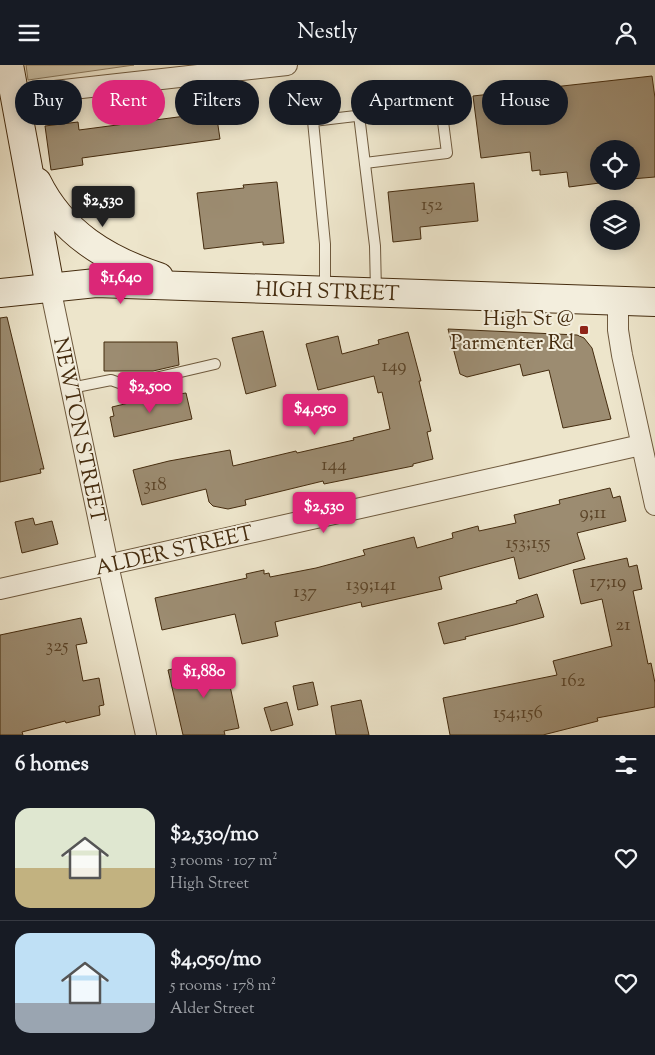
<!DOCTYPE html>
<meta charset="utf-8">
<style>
:root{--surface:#171b24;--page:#20242c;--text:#f1f3f6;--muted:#9ea1a6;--line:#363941;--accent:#db2777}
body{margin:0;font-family:"Sorts Mill Goudy",serif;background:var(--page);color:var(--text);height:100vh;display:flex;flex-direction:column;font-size:19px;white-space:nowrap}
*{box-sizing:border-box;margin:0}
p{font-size:16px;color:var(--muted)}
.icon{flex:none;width:28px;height:28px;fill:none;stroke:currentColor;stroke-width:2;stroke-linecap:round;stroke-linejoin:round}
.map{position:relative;height:670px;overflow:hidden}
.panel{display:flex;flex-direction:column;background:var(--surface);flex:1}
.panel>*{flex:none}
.guide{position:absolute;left:15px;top:15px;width:625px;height:45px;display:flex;gap:10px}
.tools{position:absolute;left:590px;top:75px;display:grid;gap:10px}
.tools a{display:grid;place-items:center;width:50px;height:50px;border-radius:50%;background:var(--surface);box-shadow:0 2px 12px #0003;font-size:25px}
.price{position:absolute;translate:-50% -42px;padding:0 11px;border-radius:5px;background:var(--accent);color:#fff;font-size:16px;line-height:32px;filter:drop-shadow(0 1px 2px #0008)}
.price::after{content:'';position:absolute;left:50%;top:30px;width:15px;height:11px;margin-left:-8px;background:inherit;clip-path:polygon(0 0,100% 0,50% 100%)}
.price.selected{background:#222;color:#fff}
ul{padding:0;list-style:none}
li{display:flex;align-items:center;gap:15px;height:125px;padding:0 15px}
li+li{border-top:1px solid var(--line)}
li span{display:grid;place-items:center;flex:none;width:140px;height:100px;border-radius:15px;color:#555}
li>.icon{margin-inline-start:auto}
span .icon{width:60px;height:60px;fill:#fffc;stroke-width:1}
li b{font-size:21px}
h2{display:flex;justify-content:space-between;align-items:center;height:60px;padding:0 15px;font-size:21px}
.pill{padding:0 18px;border-radius:22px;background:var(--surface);box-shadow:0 2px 12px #0003;font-size:18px;line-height:45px}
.pill.selected{background:var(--accent);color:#fff}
header{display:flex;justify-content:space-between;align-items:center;height:65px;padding:0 15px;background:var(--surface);font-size:22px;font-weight:600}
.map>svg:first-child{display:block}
.green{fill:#d0c6ab;stroke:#8a795d}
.building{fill:#9c8c71;stroke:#452c0f}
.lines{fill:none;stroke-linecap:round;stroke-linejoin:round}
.service-casing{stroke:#6f5a3e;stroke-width:12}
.minor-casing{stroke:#6f5a3e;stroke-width:22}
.secondary-casing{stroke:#452c0f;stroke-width:30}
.service{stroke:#f3eedd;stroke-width:10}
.minor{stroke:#f3eedd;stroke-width:20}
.secondary{stroke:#f3eedd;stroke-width:28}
.poi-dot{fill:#8f2418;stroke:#f3eedd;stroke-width:2}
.labels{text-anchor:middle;stroke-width:4;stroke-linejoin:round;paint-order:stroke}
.number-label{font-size:19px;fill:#5b4428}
.street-label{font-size:21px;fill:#452c0f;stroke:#f3eedd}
.poi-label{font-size:21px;fill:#452c0f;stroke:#f3eedd;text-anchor:end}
</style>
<header><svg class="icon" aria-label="menu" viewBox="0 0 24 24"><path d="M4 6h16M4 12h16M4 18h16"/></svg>Nestly<svg class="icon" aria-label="person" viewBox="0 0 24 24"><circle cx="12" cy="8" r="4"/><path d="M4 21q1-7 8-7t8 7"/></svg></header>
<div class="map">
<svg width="655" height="670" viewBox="0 0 655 670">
<rect width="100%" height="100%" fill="#ede5cb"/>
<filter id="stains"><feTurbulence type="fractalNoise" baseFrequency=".004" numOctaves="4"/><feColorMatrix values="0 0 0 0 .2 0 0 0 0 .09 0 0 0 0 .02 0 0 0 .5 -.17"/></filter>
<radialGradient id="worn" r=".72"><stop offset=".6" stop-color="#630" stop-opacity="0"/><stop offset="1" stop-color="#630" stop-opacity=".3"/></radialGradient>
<path class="green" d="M26,0H134L28,15Z"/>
<g class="building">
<path d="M652,11L655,33V112L631,114V84H599V116H615L569,122L567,107L540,110V105L532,106L530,87L481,93L473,31Z"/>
<path d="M216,47L220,74L82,93L83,100L51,105L45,61L78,57L79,65Z"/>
<path d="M277,117L284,178L263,180V177L204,184L197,128L244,123L243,120Z"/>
<path d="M474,118L478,156L420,162L421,174L393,177L388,127Z"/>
<path d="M7,252L44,404H40L41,408L0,417V253Z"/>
<path d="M448,264L577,270L584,273L592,283L611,354L563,363L549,305L523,311L520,299L467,312L460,309Z"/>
<path d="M263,266L276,321L246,329L232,273Z"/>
<path d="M408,267L421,316H419L431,366L427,367L433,394L413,399V401L324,419L323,416L245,435L246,440L228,444L213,441L209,437L206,424L142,440L133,405L169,396L230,385L233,401L296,386L297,388L354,375L353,373L390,364L382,327L378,328L374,311L318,325L306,279L338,271L342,289L379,279L378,275Z"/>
<path d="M104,277H177L179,300L153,306H104Z"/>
<path d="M179,326V329L186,328L192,354L114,372L110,352L114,351L112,342Z"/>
<path d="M610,423L613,433L620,431L626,456L577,468L585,494L519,514L514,492L439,512L442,524L362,542L361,537L275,557L278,571L242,579L235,549L162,565L155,533L247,513L246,509L264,505V509L269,508L270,512L316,503L365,490L363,485L414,472L417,483L453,473L452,468L478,461L479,466L516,458L514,450L560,439L559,435Z"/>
<path d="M33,453L35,460L52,456L58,479L22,488L15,457Z"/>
<path d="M627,493L629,502L637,500L642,524L633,526L648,599L651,598L655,618V642L597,653L598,656L543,670H450L443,633L557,610L553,596L612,581L602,534L581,539L573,505Z"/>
<path d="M537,529L544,552L514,560L465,572L466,574L444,579L438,558L517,538L516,536Z"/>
<path d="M81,553L87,578L76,580L83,616L99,613L104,640L99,641L100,650L66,658L65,656L22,667L23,670H0V570Z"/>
<path d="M224,593L239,663L224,666L225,670H183L168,605Z"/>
<path d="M313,617L318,640L298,645L293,621Z"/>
<path d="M361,635L369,670H336L331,641Z"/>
<path d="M287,637L293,660L271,666L264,643Z"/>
</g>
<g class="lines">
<defs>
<g id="service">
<path d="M359,50L375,181L376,227"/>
<path d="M325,224V179L313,56L441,41L447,88L365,98"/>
<path d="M71,323L111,315L125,320L215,299"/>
</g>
<g id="minor">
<path d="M15,37L37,28L287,0"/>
<path id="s1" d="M50,222L108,500L146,670"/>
<path d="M618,236V265L622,290L655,440"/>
<path d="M0,524L641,380"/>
</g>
<g id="secondary">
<path d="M9,0L50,222"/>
<path d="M37,117C62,168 107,195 159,212"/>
<path id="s2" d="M0,228L96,218L655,237"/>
</g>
</defs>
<use href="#service" class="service-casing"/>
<use href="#minor" class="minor-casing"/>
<use href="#secondary" class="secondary-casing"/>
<use href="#service" class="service"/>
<use href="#minor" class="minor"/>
<use href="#secondary" class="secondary"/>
</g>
<rect class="poi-dot" x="579" y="260" width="10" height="10" rx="2.5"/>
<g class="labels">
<g class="number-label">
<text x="432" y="145">152</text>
<text x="394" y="306">149</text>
<text x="334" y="405">144</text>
<text x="155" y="425">318</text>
<text x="593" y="453">9;11</text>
<text x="528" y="483">153;155</text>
<text x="608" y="522">17;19</text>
<text x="371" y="525">139;141</text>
<text x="305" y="532">137</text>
<text x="623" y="565">21</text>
<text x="57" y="586">325</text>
<text x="573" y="621">162</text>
<text x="518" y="653">154;156</text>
</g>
<g class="street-label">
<text dy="7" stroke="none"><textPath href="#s2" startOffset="328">HIGH STREET</textPath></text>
<text dy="7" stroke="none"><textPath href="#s1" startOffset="146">NEWTON STREET</textPath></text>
<text transform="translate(174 485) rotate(-13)" y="7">ALDER STREET</text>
</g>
<g class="poi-label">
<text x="574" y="260">High St @<tspan x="574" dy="24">Parmenter Rd</tspan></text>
</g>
</g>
<rect width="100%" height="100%" filter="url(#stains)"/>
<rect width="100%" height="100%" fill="url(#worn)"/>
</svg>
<div class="tools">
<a><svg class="icon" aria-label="locate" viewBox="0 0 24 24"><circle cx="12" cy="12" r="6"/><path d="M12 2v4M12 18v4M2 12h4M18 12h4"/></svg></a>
<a><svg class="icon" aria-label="layers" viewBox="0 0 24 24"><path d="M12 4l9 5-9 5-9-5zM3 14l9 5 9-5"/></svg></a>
</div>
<b class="price selected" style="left:103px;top:163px">$2,530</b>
<b class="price" style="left:121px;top:240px">$1,640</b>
<b class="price" style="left:150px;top:349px">$2,500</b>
<b class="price" style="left:315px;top:371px">$4,050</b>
<b class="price" style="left:324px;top:469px">$2,530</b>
<b class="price" style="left:204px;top:634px">$1,880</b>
<div class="guide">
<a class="pill">Buy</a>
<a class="pill selected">Rent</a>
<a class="pill">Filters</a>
<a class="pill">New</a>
<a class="pill">Apartment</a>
<a class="pill">House</a>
</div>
</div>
<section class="panel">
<h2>6 homes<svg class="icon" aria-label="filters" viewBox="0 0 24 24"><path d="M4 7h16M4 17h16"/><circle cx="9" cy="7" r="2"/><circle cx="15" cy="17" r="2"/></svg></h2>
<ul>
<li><span style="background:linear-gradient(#dfe7d0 60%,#c2b280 0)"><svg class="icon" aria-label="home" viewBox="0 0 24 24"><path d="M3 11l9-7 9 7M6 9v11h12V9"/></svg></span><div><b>$2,530/mo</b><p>3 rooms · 107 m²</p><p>High Street</p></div><svg class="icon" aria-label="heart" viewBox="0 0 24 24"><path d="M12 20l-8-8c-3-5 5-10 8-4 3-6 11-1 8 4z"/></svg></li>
<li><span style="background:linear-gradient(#bfe0f5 70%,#9aa5b1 0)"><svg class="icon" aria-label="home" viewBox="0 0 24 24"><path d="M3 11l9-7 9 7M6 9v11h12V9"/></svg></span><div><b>$4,050/mo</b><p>5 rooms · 178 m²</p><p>Alder Street</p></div><svg class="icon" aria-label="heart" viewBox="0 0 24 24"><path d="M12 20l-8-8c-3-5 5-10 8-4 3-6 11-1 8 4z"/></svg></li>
</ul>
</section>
